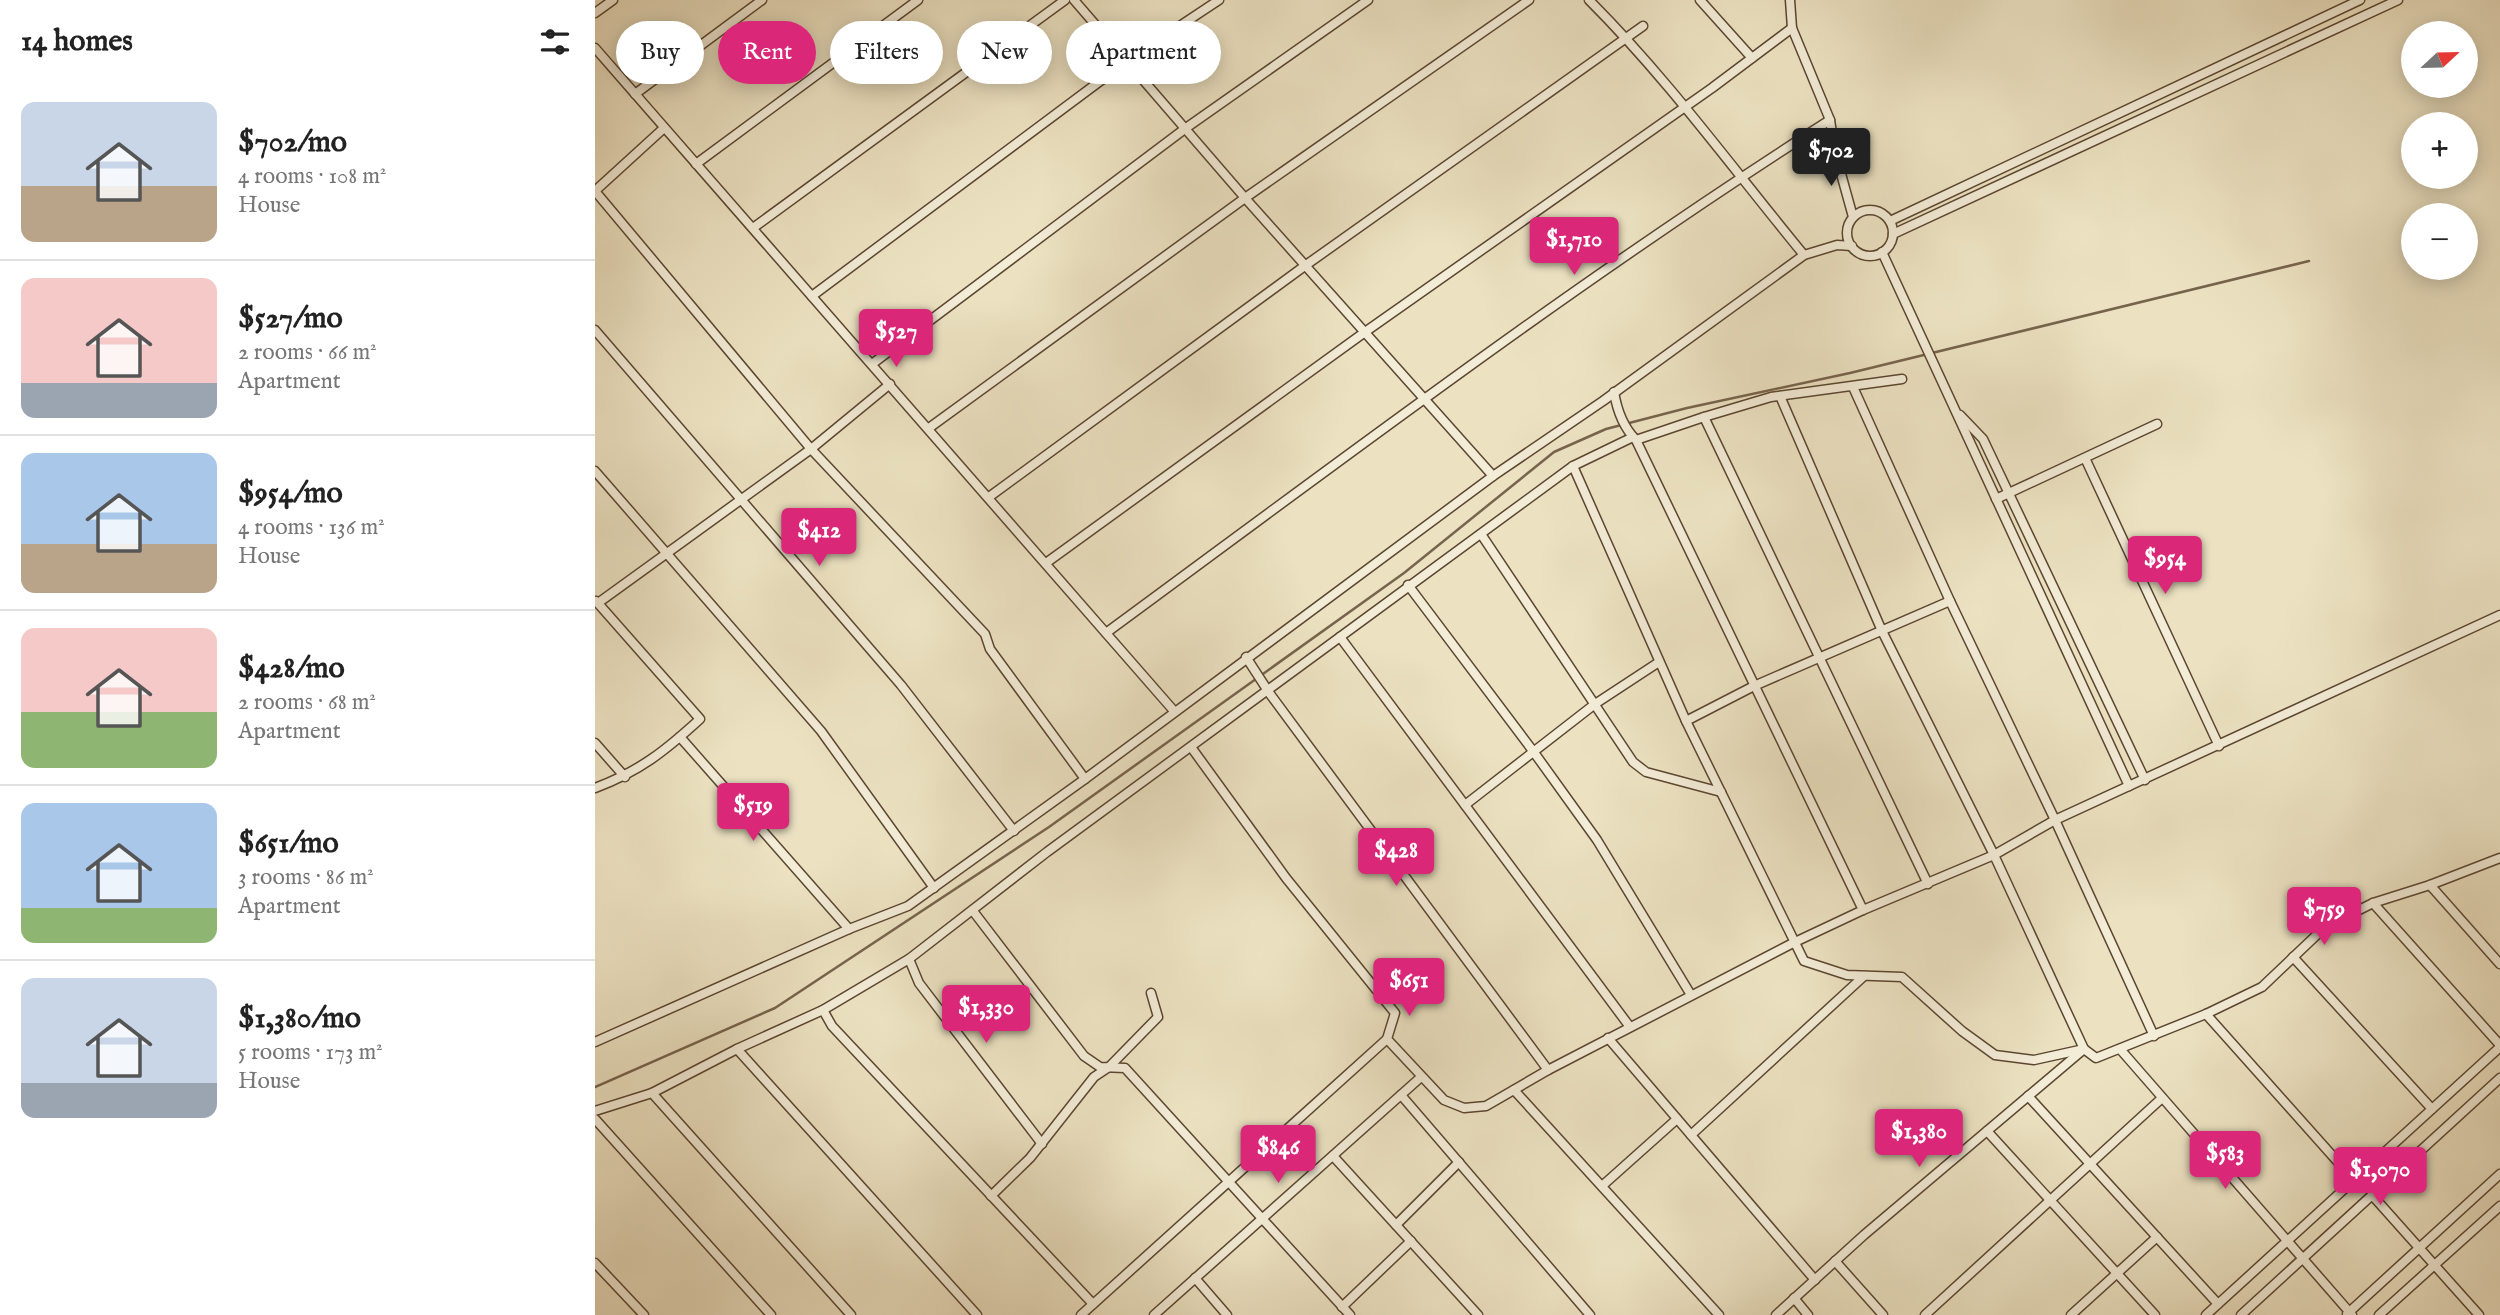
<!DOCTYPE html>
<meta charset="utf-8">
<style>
:root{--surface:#fff;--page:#f2f2f2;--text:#222;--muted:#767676;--line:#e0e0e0;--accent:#db2777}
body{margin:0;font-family:"IM FELL English",serif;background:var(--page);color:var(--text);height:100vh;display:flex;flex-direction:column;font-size:26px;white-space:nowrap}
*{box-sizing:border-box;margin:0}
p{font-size:23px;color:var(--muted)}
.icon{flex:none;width:38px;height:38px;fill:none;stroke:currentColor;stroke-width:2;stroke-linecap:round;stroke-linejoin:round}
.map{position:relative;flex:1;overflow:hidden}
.sheet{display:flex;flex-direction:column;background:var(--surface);width:595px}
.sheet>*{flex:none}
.top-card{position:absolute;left:21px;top:21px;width:665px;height:63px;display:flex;gap:14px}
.needle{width:46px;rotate:68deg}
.tools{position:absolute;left:1806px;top:21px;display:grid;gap:14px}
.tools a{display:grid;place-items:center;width:77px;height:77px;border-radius:50%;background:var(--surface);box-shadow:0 4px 18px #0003;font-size:35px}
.price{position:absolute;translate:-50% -60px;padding:0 16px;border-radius:7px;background:var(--accent);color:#fff;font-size:23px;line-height:46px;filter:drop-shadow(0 2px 4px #0008)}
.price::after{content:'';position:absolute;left:50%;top:42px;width:21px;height:16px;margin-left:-10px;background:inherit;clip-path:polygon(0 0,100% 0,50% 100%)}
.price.active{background:#222;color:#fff}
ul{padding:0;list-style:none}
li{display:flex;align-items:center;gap:21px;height:175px;padding:0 21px}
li+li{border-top:2px solid var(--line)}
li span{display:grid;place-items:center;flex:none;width:196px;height:140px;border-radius:14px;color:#555}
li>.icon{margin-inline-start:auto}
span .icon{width:84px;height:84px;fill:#fffc;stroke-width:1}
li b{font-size:30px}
h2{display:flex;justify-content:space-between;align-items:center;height:84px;padding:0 21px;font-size:30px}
.pill{padding:0 24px;border-radius:32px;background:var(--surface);box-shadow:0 4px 18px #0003;font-size:24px;line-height:63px}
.pill.active{background:var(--accent);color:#fff}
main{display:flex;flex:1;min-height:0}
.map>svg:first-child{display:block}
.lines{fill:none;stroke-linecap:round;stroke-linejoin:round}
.stream{stroke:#77644d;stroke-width:2.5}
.minor-casing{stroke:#5b4630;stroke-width:11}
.minor{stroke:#f3ecd7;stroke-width:8}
</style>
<main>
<section class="sheet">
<h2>14 homes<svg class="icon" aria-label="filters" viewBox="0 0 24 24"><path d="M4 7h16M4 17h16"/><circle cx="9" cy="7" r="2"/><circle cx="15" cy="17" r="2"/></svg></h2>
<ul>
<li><span style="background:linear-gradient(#c9d6e8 60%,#b9a48a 0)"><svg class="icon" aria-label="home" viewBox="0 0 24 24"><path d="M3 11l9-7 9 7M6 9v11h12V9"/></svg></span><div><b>$702/mo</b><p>4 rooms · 108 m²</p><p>House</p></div></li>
<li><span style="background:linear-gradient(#f6c9c9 75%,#9aa5b1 0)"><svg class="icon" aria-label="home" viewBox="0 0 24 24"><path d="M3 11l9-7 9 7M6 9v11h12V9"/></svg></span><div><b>$527/mo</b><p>2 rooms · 66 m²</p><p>Apartment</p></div></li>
<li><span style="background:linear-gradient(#a9c7e8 65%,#b9a48a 0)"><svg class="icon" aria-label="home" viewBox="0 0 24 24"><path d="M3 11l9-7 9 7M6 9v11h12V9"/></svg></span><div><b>$954/mo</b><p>4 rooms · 136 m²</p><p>House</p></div></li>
<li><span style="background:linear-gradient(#f6c9c9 60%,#8fb573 0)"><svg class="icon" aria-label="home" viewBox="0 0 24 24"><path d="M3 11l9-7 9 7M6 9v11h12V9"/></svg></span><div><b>$428/mo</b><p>2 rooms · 68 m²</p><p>Apartment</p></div></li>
<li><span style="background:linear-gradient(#a9c7e8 75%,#8fb573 0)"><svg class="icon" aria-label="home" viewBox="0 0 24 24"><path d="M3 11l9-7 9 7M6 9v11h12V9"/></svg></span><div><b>$651/mo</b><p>3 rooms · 86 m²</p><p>Apartment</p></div></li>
<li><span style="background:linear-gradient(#c9d6e8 75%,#9aa5b1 0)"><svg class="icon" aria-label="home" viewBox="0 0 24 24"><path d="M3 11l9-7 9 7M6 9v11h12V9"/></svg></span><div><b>$1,380/mo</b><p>5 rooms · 173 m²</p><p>House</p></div></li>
</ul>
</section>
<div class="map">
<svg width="1905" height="1315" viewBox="0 0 1905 1315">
<rect width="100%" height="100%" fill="#ece2c2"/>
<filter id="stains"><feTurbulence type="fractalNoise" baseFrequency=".00286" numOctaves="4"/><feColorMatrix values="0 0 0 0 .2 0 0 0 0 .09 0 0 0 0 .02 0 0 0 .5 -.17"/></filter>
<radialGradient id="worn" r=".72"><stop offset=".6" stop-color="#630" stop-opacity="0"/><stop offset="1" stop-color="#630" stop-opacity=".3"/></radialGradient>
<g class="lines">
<path class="stream" d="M0,1087L180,1008L454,827L809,573L959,452L1011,429L1092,408L1255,373L1714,261"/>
<defs>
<g id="minor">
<path d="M479,0L650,198L898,476"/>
<path d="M994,0C1073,79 1138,169 1209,255"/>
<path d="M1105,0L1157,58"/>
<path d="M1195,0L1197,28L1235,120L1240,152L1258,217"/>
<path d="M0,13L18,0"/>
<path d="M0,48L579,711"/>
<path d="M40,94L167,0"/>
<path d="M101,164L323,0"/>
<path d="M0,191L216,449L390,634L395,649L490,779"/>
<path d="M0,191L69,128"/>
<circle cx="1275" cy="233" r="23"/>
<path d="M1295,221L1765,0"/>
<path d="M158,228L470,0"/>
<path d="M1298,234L1803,0"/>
<path d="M1287,252L1534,786"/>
<path d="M217,296L532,61L624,0"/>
<path d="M0,330L306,685L419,831"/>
<path d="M277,364L591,128L773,0"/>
<path d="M1258,387L1355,601L1460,820L1559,1036"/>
<path d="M1019,392C1022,410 1028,427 1041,440L1268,910"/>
<path d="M1365,415L1388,439L1550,780"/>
<path d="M1109,417L1333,884"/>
<path d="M334,428L650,198L934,0"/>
<path d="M1041,440L1109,417L1176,397L1307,379"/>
<path d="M1490,458L1624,746"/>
<path d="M978,466L1091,721L1209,961L1252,975L1307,977L1367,1031L1400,1055L1439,1060L1489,1049L1501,1058L1611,1014L1667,987L1730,927L1778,903L1835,885L1905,858"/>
<path d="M0,471L226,731L339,888"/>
<path d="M394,497L711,265L1048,26"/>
<path d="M1401,499L1562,424"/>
<path d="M886,534L1038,762L1051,772L1126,792"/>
<path d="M451,563L770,332L1117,88L1197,28"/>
<path d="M813,585L938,751L1002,840L1096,995"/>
<path d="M3,603L216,449L295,384"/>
<path d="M511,633C749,458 985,279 1235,120"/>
<path d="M745,637L1035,1027"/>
<path d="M651,657L675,694L953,1070"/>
<path d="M1091,721L1159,686L1355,601"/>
<path d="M85,737L254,929"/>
<path d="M0,743L30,777"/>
<path d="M596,747L691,878L800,1013L792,1039L849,1100L869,1108L891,1106L953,1070L1200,942L1268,910L1399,855L1460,820L1905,615"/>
<path d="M0,788C45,771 70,751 105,719L1,601"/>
<path d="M870,805L1000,704L1064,662"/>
<path d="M1835,885L1905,964"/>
<path d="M1778,903L1905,1045"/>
<path d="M378,911L489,1056L505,1067L530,1068L755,1315"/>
<path d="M1698,957L1837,1109"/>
<path d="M314,959L324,983L447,1144"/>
<path d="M228,1010L237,1026L498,1304"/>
<path d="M1611,1014L1759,1180"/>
<path d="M1013,1038L1220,1280"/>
<path d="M0,1042L254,929L313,906L490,779L898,476L1008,401L1209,255L1242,245L1257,246"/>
<path d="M142,1049L382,1315"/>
<path d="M1525,1049L1757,1315"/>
<path d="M919,1090L1124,1315"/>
<path d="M57,1093L256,1315"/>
<path d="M806,1095L995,1315"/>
<path d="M1433,1096L1623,1304"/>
<path d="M0,1111L57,1093L142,1049L228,1010L314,959L452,852L978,466L1038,437"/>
<path d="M0,1119L176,1315"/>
<path d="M1392,1131L1560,1315"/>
<path d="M1096,1135L1269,976"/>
<path d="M738,1156L883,1315"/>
<path d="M1007,1186L1082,1119"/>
<path d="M1777,1195L1884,1315"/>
<path d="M396,1196L435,1158L499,1077L514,1067L563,1017L556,993"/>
<path d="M801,1225L864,1162"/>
<path d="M1240,1261L1288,1315"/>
<path d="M0,1263L49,1315"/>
<path d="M600,1278L632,1315"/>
<path d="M1199,1298L1213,1315"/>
<path d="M747,1307L816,1241"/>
<path d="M1752,1314L1905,1174"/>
<path d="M486,1315L792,1039"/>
<path d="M559,1315L826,1077"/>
<path d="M1181,1315L1269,1235L1489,1049L1399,855L1287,631L1185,396"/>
<path d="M1330,1315L1567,1098"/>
<path d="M1476,1315L1562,1237"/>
<path d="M1611,1315L1905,1047"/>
<path d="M1646,1315L1905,1078"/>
<path d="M1784,1315L1905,1206"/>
</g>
</defs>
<use href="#minor" class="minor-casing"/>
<use href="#minor" class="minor"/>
</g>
<rect width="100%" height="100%" filter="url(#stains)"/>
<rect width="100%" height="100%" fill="url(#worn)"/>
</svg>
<div class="tools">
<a><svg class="needle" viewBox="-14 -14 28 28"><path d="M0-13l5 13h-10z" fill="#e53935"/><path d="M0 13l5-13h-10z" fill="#767676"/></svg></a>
<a>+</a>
<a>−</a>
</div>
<b class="price active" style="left:1236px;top:188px">$702</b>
<b class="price" style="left:979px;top:277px">$1,710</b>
<b class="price" style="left:301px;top:369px">$527</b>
<b class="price" style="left:224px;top:568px">$412</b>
<b class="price" style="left:1570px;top:596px">$954</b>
<b class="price" style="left:158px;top:843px">$519</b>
<b class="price" style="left:801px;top:888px">$428</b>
<b class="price" style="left:1729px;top:947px">$759</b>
<b class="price" style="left:814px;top:1018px">$651</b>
<b class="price" style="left:391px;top:1045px">$1,330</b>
<b class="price" style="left:1324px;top:1169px">$1,380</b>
<b class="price" style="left:683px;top:1185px">$846</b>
<b class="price" style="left:1630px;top:1191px">$583</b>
<b class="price" style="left:1785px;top:1207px">$1,070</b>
<div class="top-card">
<a class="pill">Buy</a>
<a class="pill active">Rent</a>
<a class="pill">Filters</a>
<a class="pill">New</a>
<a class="pill">Apartment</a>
</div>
</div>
</main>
